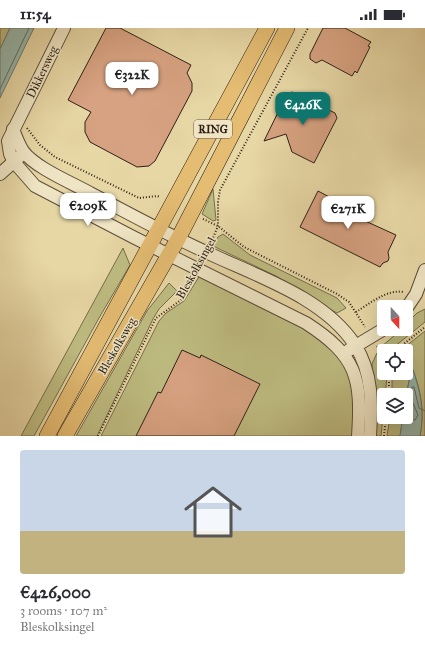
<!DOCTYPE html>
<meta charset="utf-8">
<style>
:root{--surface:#fff;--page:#f2f2f3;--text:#2b2b33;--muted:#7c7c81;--line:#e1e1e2;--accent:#0f766e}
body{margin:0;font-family:"IM FELL Great Primer",serif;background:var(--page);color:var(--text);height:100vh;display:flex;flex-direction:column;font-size:15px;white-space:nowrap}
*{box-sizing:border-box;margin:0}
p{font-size:13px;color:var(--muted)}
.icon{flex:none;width:22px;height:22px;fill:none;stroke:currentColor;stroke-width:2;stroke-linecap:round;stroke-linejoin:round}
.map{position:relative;height:408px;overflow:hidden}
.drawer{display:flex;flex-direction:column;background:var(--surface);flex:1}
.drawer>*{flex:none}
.needle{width:26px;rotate:159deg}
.tools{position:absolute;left:377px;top:272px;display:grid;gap:8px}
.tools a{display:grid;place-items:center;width:36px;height:36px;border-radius:4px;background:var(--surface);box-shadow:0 4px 16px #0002;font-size:20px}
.price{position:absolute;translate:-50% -34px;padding:0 9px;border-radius:8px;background:#fff;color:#222;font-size:13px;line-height:26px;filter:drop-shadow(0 1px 2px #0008)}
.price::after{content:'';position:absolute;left:50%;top:24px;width:12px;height:9px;margin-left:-6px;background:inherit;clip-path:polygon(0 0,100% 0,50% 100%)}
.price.selected{background:var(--accent);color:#fff}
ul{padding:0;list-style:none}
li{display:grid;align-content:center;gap:8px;height:212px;padding:0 20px}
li+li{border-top:1px solid var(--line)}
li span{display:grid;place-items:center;height:124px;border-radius:4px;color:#555}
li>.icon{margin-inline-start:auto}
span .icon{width:72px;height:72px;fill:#fffc;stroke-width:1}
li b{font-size:17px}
.status{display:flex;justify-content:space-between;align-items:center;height:28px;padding:0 20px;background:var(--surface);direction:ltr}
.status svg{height:11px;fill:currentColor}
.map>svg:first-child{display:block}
.green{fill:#bebc81;stroke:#766e4c}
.water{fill:#98b8ad;stroke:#6e7b71}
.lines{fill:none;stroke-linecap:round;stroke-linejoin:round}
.shore{stroke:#636c62;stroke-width:1}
.building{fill:#d7a281;stroke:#2e2018}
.minor-casing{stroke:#5c4e3b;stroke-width:14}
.major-casing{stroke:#2e2018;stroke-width:16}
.path{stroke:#2e2018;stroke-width:2;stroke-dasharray:1 2;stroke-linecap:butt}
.minor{stroke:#efe5c4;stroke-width:12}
.major{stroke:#e4bc72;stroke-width:15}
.labels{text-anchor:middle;stroke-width:3;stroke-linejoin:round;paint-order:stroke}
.shield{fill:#efe5c4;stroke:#685b4c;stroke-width:1}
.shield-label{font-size:11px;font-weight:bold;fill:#2e2018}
.street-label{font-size:12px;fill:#2e2018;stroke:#efe5c4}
</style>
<div class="status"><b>11:54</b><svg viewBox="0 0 49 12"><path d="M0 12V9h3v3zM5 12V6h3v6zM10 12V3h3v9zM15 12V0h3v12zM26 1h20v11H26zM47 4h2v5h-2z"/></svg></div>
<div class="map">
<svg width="425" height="408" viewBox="0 0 425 408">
<rect width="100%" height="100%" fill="#e7d7a5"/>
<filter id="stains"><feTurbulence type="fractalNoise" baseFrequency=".005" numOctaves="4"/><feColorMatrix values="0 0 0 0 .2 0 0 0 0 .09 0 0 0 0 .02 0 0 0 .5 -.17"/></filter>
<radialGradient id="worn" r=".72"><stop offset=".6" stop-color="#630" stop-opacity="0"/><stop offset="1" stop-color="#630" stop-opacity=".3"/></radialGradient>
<g class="green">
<path d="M0,0H10L0,21Z"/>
<path d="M213,161L216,192L213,193L202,186Z"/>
<path d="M223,206L250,227L337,270L346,280L337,285L315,273L276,248L213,218L218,209Z"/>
<path d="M123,220L130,237L99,290L34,408H21Z"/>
<path d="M200,247L319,307L343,334L353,355L354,408H101L159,293L166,285L184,273Z"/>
<path d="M169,255L177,263L159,281L153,291L97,408H76L147,283Z"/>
<path d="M425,281V294L389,323H384L381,319L402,301H406V296L417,285Z"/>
<path d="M425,303V408H420C425,383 421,363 412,339L406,368L392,367V345H406V323H400Z"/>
<path d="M377,325L384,337V345H386L387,349L381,408H373L372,336Z"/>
<path d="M390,389H403L400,408H387Z"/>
</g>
<g class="water">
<path d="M10,0H34L0,70V21Z"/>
<path d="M412,339C420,362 425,383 420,408H400L403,389H406V368Z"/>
</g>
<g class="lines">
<g class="shore">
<path d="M0,61L29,0"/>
<path d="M406,371L410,368L412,359H414L419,380L425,383"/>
<path d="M406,376L413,375L418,387L415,392H412L410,385L406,381"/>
</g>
</g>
<g class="building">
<path d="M106,0H120L191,37L187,45L192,55V63L155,133L149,138L137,139L90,114L85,104V94L91,84L68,72Z"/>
<path d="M323,0H345L371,14L368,18L370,19L357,45L355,43L352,48L322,32L316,35L310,31V26Z"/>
<path d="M292,64L335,85L337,90L314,135L292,124L286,106L264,113L287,66Z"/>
<path d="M318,163L365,188L363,192L396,207L388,224L389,230L388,233L383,235L380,239L300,199Z"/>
<path d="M182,322L200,330L201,327L260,356L234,408H136L158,364L161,365Z"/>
</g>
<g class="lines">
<defs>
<g id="minor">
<path d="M64,0L8,113L10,126L14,134L35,158L135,210L306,295C357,328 362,350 358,408"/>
<path d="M13,101C16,109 19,117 23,123C34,139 72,155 90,165C128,185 166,206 206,224C256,248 324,269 355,317C373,345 372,377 370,408"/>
<path d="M0,146L19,129"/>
<path d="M406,281L416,266L425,242"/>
<path d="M349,322L384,301"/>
</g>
<g id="major">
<path d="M47,408L267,0"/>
<path d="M65,408L178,211L287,0"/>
</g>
</defs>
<use href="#minor" class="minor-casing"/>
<use href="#major" class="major-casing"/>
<g class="path">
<path d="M27,100L40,117L55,129L139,170L157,168L160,169"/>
<path d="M203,191L218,198L244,219L337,266L349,274L365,299"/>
<path d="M211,215L218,198V174L220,162L308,0"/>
<path d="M356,284C369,276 387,261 403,264"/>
<path d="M377,318L384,328"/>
<path d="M395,323L425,299"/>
<path d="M389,367V345"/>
<path d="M98,408L156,290L181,272L193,251"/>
<path d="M384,408L386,389"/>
</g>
<use href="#minor" class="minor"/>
<use href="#major" class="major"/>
</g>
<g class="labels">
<rect class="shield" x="194" y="92" width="38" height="18" rx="3"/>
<g class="shield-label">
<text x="213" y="105">RING</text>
</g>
<g class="street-label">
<text transform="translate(42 44) rotate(-64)" y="4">Dikkersweg</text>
<text transform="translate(196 240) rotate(-61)" y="4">Bleskolksingel</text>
<text transform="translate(117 318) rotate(-60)" y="4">Bleskolksweg</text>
</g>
</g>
<rect width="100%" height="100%" filter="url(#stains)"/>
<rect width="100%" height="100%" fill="url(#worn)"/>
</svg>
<div class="tools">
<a><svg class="needle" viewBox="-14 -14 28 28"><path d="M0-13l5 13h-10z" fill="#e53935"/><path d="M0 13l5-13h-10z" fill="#7c7c81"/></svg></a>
<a><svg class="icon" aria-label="locate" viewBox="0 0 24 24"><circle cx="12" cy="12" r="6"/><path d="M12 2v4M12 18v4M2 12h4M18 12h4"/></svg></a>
<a><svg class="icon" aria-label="layers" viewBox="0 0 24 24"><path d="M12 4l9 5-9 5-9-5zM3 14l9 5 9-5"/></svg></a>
</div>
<b class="price" style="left:132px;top:68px">€322K</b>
<b class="price selected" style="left:303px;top:98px">€426K</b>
<b class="price" style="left:88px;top:199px">€209K</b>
<b class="price" style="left:348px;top:202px">€271K</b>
</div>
<section class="drawer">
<ul>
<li><span style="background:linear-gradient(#c9d6e8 65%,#c2b280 0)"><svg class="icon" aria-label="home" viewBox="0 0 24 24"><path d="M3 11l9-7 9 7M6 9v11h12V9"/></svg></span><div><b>€426,000</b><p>3 rooms · 107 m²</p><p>Bleskolksingel</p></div></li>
</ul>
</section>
